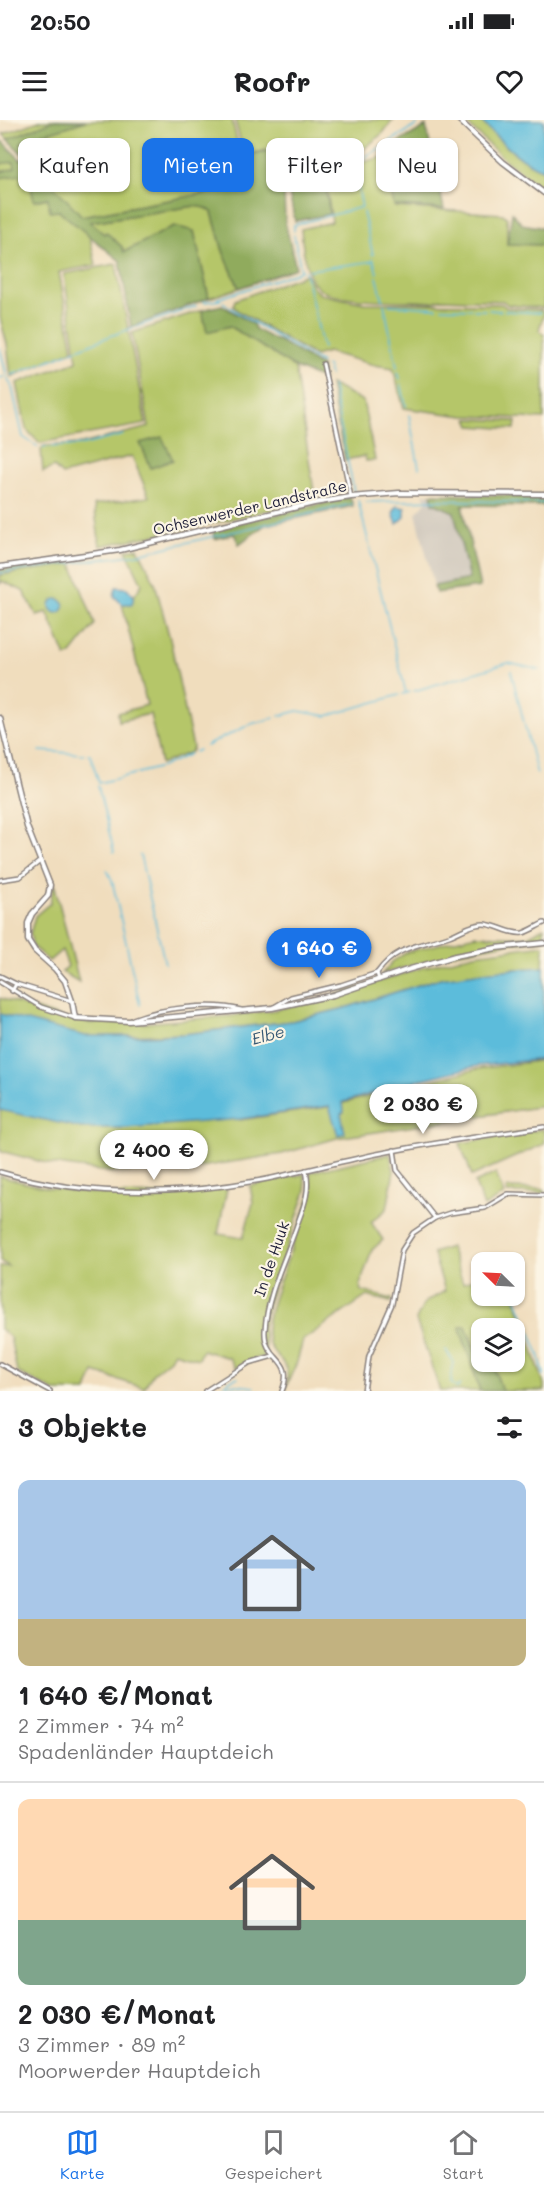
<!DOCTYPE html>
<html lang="de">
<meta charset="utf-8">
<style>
:root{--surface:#fff;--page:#f6f6f6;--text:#202124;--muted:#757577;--line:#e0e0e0;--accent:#1a73e8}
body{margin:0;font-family:Mali,sans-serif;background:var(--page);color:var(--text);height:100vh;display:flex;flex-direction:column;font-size:22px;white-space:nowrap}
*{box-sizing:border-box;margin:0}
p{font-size:20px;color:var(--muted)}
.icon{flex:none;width:33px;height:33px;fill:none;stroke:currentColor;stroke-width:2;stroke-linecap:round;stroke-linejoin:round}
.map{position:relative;height:1271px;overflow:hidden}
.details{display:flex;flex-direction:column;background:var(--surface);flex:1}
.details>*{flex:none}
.hud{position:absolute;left:18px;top:18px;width:508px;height:54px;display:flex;gap:12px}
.needle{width:39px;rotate:294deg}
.controls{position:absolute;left:471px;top:1132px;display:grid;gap:12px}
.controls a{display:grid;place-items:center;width:54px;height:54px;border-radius:12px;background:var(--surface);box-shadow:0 2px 4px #0004;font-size:30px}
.price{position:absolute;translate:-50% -51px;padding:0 14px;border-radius:21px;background:#fff;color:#222;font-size:20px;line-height:39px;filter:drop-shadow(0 2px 3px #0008)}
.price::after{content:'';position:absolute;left:50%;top:36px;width:18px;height:14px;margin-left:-9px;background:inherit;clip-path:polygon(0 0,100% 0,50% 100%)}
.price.active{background:var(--accent);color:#fff}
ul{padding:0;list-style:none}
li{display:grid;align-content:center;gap:12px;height:318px;padding:0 18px}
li+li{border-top:2px solid var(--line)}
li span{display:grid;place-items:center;height:186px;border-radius:12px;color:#555}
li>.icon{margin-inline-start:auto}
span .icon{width:108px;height:108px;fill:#fffc;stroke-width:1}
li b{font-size:26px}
h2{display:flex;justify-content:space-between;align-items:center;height:72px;padding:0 18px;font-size:26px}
.chip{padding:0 21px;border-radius:12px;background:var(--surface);box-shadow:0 2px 4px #0004;font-size:21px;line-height:54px}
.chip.active{background:var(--accent);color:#fff}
.status{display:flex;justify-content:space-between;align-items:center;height:42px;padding:0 30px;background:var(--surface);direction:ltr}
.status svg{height:16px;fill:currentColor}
header{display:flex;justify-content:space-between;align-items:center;height:78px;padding:0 18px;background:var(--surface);font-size:27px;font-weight:800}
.dock{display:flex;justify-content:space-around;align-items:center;height:84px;border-top:2px solid var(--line);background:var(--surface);font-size:16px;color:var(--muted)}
.dock a{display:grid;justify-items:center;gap:3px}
.dock .active{color:var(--accent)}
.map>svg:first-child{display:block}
.industrial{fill:#cbc3b8}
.green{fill:#b5c669;stroke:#6c7452;stroke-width:1.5}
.forest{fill:#90ab5d;stroke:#59664c;stroke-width:1.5}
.water{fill:#5cbcdb;stroke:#3f6f8b;stroke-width:1.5}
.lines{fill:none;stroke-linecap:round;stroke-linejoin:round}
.stream{stroke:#5cbcdb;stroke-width:1.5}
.street-casing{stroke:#89807c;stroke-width:6}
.secondary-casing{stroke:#89807c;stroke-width:7}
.street{stroke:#fff;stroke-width:3}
.secondary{stroke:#fff;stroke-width:4}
.labels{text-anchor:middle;stroke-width:4.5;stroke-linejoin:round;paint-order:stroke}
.street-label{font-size:15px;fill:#22223b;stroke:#fcf5e5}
.water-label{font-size:16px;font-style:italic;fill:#365873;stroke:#fcf5e5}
</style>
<div class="status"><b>20:50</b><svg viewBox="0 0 49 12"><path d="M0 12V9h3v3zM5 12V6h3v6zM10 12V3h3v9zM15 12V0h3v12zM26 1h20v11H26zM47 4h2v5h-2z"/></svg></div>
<header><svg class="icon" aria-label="menu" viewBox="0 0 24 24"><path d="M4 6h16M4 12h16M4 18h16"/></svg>Roofr<svg class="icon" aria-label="heart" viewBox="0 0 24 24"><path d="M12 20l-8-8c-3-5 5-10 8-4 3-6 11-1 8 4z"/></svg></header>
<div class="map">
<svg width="544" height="1271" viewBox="0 0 544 1271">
<rect width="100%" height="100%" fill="#fcf5e5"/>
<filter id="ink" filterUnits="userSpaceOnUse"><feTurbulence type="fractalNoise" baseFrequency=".0167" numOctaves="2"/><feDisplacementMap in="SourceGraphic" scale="12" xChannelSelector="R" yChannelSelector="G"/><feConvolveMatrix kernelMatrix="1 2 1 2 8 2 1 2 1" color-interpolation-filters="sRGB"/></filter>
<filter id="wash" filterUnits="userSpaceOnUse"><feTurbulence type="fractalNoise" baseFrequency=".008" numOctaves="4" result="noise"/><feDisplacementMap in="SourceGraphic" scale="24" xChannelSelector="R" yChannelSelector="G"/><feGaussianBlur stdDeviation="1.35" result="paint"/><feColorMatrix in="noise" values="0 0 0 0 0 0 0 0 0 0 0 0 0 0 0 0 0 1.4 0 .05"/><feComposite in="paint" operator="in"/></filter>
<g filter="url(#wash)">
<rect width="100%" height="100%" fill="#f0ddbd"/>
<path class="industrial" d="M423,374H431L433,383L454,392L469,459L434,466L416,393L427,381Z"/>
<g class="green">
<path d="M42,0H232L241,37L236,50L238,61L235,68L81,96L3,14Z"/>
<path d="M235,0H393L383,13L354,37L360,43L383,37L395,87L503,94L507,98V124L544,125V188L508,185L503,181L441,179L433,182C409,180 333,183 317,167C306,156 302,125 301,109L332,102L327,71L337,68L334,53L325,58L285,69L276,28L244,35Z"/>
<path d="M463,0H480C500,20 517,40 544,50V70L505,40Z"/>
<path d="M19,39L90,118L96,145L59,152L73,230L11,257L7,224L0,198V43Z"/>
<path d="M195,86L206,88L212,92L223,131L239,168L209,178L194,111L174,106L124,132L122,127L106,113L104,115L89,102Z"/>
<path d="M116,144L146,304L39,323L26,309L17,263L77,241L64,154Z"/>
<path d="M307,154L313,167L320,174L364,183L502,184L507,188L541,190L544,193C544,199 540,203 539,210L544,214V299L464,296L404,288L393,248L374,245L328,232L315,236L238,191L233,186L235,180Z"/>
<path d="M202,190L207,211L230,206L295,248L315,379L215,403L100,426L94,385L149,377L132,336L62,355L54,347L43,352L41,329L44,326L82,324L149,307L132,213Z"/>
<path d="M330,264L363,281L375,340L366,341L365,336L345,340Z"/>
<path d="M468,299L516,301L515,309L471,306Z"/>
<path d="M138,428L155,463L170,519L193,628L191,632L161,644L150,594L119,601L118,593L147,585L122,484L132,483L134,476L142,464L126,430Z"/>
<path d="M68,440L69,443L0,453V450Z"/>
<path d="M72,444L95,504L71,534L66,537L47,492L37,495L23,471L2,461L0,464V455Z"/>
<path d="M54,763L79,862L62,852L68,846L62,830L49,841L33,827L30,814L35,796L50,783Z"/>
<path d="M544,807V820C488,823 435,838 382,854L392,842L407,832L476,815L526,817Z"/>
<path d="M544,825L543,848L514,849L441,858L345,888L292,901L184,914L93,917L240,1000L328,987L477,949L538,941H544V986L337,1018L282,1034L181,1050L108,1052L50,1044L0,1031V878L66,899L89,903H145L230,896L274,890L313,882L428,846L474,834Z"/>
<path d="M544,1009V1024L472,1056L460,1023Z"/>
<path d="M390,1034L394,1051L387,1089L371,1102L383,1120L372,1130L360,1165L362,1171L392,1179L391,1182L367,1176L303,1220L297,1242L284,1271C297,1234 266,1243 267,1209C268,1190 276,1172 282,1155C292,1127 302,1099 311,1072L310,1052Z"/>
<path d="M496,1053L504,1075L484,1087L475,1063Z"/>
<path d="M304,1054L306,1071L267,1186L263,1207L266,1236L253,1239L235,1248L229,1238L202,1230L198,1239L174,1232L170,1239L154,1252L144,1268L94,1252L87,1271H54L17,1252L10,1217L0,1209V1147L8,1146L0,1141V1056C74,1079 151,1077 227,1069L218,1114L243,1118L253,1083L250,1066Z"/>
<path d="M506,1068L544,1069V1073H507Z"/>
<path d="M450,1127L463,1163L481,1156L482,1176H515L544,1264V1271H502L492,1242H514V1209H482L481,1234L478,1235L476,1233L470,1214L460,1208L480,1271H440L416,1200L424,1183L445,1171L433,1133Z"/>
</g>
<g class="forest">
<path d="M55,0L86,1L24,20L21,24L49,61L82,96L235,68L238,60L236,50L241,37L275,29L284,70L285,102L296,148L239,168L223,131L212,92L206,88L195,86L90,102L104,114L106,112L122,127L124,132L174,106L194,111L209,178L131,207L120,141L59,91L50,92L48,78L34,81L30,63L22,64L20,55L0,58V52L15,48L14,42L0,44V19L21,40L26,37L7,19Z"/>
<path d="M426,6L444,89L394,86L382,32Z"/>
<path d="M330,58L332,69L326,71L330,94L295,101L288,69Z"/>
<path d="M512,93L522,104L544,108V125L507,124Z"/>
<path d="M222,185L253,204L255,209L275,220H278L321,246L323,259L295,248L230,206L207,212L202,190Z"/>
<path d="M162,317L173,340L151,348L140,323Z"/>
<path d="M431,374L544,376V386L462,385L480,467L436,473L434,466L469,459L454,392L433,383Z"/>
<path d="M350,377L353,386L265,405L239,424L234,414L215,419L212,409Z"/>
<path d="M461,1206H466L476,1233L481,1234L482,1242H492L502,1271H480L460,1208Z"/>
</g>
<g class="water">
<path d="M480,0H544V50C517,40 500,20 480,0Z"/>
<path d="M397,386L405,388V397L397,404L393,393Z"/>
<path d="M116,467L127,468L134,476L132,484H122L114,476Z"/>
<circle cx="57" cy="486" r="7"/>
<path d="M544,847V939L477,946L419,960L343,982L344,992L341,994L345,1013L338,1015L329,986L241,999L125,1008H81L0,990V894L85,916H149L184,914L292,901L345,888L441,858L491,851Z"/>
</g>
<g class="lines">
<g class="stream">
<path d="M357,42L417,5"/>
<path d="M363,92L373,135"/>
<path d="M294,111V105L362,87L354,48"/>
<path d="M373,139L377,153"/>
<path d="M309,150L374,141"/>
<path d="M305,151L323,228"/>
<path d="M377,157L383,180"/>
<path d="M217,179L301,151L294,115"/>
<path d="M204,182L220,180"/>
<path d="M223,182L238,193L321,243"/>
<path d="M384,184L397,247"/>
<path d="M389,185L437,188"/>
<path d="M442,188L471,189"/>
<path d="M474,190H485"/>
<path d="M489,190L501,191"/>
<path d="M505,191L540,193"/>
<path d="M0,228L7,257"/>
<path d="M326,246L328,248L330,256"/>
<path d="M398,252L400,259"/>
<path d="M12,255L113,215L196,186"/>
<path d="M0,258L3,257"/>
<path d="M8,259L12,267L23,317L38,327"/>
<path d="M401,264L406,286"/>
<path d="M332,265L354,372"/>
<path d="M409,295L419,348"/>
<path d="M43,327L83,325L123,315"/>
<path d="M358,380L406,573"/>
<path d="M366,382L435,380L544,383"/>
<path d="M0,453L138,434L352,384"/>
<path d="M511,551L537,654"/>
<path d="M414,571L508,543L540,550"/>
<path d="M403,574L410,572"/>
<path d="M279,596L298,591L327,596L399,575"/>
<path d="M206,626L251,604L274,598"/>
<path d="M40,631L84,634"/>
<path d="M195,632L199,630"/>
<path d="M88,634H90L99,663L162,647L190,634"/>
<path d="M98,666L114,732"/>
<path d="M140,735L165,844"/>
<path d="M107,750L112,760L140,885"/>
<path d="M514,1172L539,1234L544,1256"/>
<path d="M446,1230L453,1242L451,1263L457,1268L460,1265"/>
<path d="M225,1264L254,1267"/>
<path d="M216,1271L229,1261L238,1257"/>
</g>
</g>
</g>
<g filter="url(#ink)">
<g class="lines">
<defs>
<g id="street">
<path d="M323,244L351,377"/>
<path d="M0,760L20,757L39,742"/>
<path d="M0,856L16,864"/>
<path d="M379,860L377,853C397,825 420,826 449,816C461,812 470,804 483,804C497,804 509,815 523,813C530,811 537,806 544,803"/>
<path d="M0,862L41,887L75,898"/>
<path d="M12,871L16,864L72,881"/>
<path d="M274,887L291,877L341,865L377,853"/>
<path d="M133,899C160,888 212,882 241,890"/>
<path d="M394,1030L397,1050L435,1098"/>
<path d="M0,1052C85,1077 175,1076 262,1060C302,1052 342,1041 382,1033C435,1022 490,1015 544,1007"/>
<path d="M0,1244L50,1271"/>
<path d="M205,1271L249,1243L273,1236"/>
<path d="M282,1271C296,1236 263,1242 265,1210C267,1175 285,1140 296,1108C303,1088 311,1072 306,1050"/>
<path d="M364,1271L369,1236L392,1184L402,1130L413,1113L435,1098L450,1093L485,1088L508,1074L544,1075"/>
</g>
<g id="secondary">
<path d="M459,0L503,42L544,73"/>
<path d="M0,447L120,430L314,383L351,377L399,373L544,374"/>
<path d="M0,598L27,707L50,765L48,776L32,794L28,803V820L35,831L55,849L65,861L72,881L75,898L129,901L272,888L333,875L407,850L455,836L496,828L544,823"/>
</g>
</defs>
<use href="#street" class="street-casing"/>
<use href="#secondary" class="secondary-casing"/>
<use href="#street" class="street"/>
<use href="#secondary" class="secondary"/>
</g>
</g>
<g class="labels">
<g class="street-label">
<text transform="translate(250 388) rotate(-13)" y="5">Ochsenwerder Landstraße</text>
<text transform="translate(272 1139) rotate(-71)" y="5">In de Huuk</text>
</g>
<g class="water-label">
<text transform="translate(268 915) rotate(-15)" y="6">Elbe</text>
</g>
</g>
</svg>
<div class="controls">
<a><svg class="needle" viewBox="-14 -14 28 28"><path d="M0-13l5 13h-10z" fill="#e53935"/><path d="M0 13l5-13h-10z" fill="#757577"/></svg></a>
<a><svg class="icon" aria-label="layers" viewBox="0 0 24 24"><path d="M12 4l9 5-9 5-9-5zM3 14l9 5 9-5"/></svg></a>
</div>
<b class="price active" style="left:319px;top:859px">1 640 €</b>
<b class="price" style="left:423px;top:1015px">2 030 €</b>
<b class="price" style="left:154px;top:1061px">2 400 €</b>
<div class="hud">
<a class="chip">Kaufen</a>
<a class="chip active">Mieten</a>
<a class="chip">Filter</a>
<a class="chip">Neu</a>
</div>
</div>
<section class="details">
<h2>3 Objekte<svg class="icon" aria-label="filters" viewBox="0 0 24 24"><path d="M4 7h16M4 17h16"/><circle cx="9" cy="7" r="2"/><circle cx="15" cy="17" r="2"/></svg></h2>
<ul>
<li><span style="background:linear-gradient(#a9c7e8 75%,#c2b280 0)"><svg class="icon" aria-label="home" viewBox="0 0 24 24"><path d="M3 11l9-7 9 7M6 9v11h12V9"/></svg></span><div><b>1 640 €/Monat</b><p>2 Zimmer · 74 m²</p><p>Spadenländer Hauptdeich</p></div></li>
<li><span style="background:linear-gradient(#ffd9b3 65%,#7fa58c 0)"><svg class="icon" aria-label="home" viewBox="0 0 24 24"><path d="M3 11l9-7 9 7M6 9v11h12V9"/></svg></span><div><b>2 030 €/Monat</b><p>3 Zimmer · 89 m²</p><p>Moorwerder Hauptdeich</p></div></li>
</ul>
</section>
<nav class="dock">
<a class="active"><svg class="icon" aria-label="map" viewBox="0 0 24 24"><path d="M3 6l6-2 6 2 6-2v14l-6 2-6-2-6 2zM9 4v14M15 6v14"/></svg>Karte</a>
<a><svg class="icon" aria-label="saved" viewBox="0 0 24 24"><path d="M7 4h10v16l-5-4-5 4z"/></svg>Gespeichert</a>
<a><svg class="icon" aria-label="home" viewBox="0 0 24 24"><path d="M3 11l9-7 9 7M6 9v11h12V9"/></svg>Start</a>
</nav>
